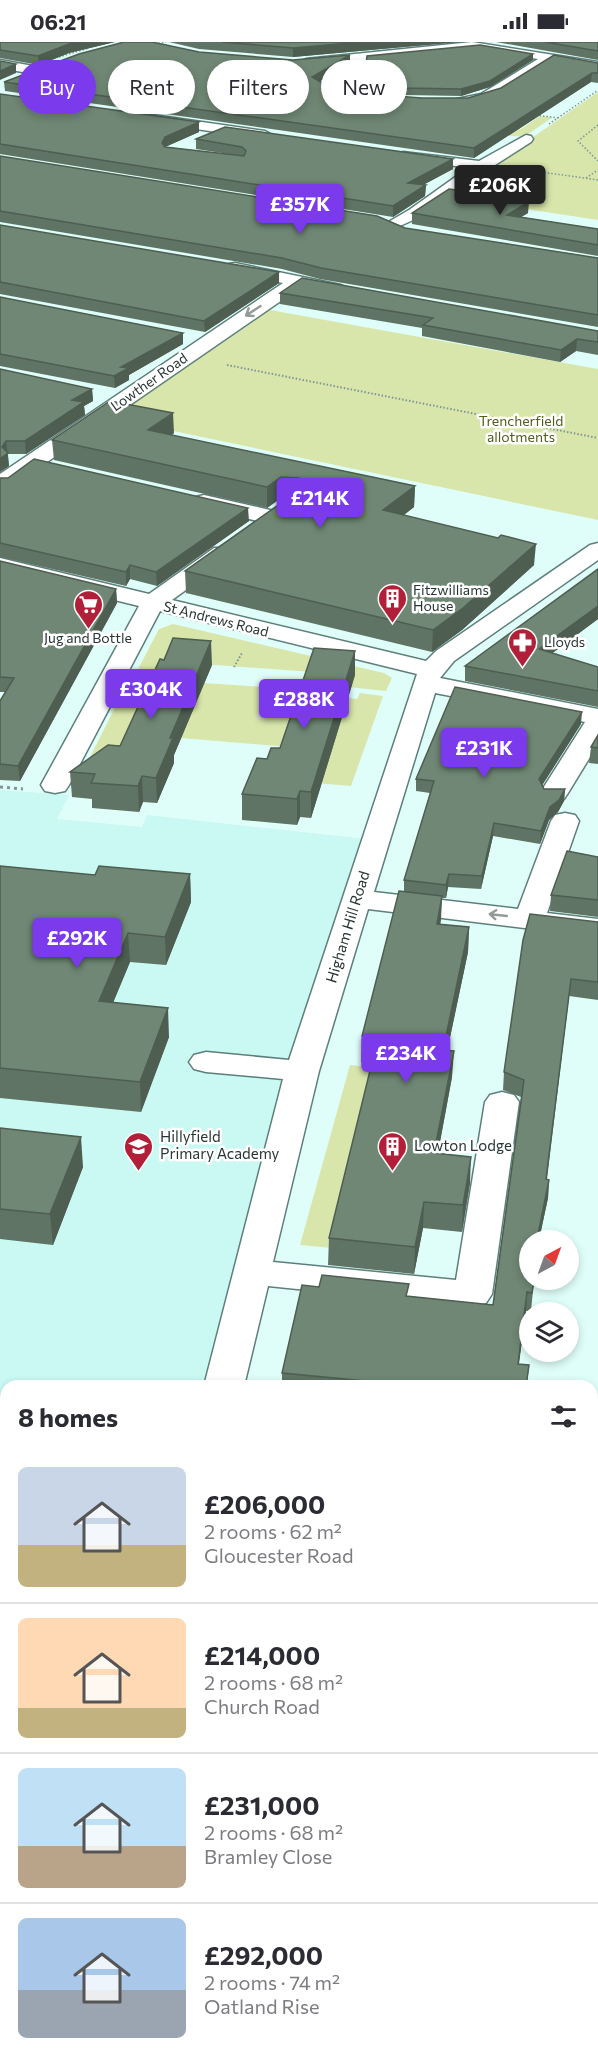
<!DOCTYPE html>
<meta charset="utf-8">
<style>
:root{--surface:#fff;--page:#f7f7f7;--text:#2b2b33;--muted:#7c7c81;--line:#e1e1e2;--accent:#7c3aed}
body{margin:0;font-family:Commissioner,sans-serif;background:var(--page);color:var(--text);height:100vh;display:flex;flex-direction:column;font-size:22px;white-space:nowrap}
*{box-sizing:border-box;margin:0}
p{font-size:20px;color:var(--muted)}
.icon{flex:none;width:33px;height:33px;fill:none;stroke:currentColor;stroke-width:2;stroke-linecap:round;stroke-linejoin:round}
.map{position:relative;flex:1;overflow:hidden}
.sheet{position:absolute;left:0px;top:1338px;width:598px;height:686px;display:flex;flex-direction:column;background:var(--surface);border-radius:18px 18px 0 0;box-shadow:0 3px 9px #0003}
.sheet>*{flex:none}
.guide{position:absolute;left:18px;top:18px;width:562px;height:54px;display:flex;gap:12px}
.needle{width:39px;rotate:41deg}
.controls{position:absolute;left:519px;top:1188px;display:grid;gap:12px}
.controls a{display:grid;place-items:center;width:60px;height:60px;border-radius:50%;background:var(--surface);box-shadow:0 3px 9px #0003;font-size:30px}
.price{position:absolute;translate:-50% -51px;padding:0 14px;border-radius:6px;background:var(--accent);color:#fff;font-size:20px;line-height:39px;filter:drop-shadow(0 2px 3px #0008)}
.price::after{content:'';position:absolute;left:50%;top:36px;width:18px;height:14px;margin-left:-9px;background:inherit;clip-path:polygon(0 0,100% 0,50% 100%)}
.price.on{background:#222;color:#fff}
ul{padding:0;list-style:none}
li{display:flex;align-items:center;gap:18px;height:150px;padding:0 18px}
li+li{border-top:2px solid var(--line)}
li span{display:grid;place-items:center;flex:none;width:168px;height:120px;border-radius:9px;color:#555}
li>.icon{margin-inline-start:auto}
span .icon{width:72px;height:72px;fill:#fffc;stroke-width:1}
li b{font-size:26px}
h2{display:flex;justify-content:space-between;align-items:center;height:72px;padding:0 18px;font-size:26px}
.pill{padding:0 21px;border-radius:27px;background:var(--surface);box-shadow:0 3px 9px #0003;font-size:21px;line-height:54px}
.pill.on{background:var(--accent);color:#fff}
.status{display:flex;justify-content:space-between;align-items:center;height:42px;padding:0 30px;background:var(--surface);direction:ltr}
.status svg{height:16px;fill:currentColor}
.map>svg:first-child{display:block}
.built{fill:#caf8f2}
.green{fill:#d8e6ac}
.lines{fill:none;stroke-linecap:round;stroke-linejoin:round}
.minor-casing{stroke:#5d7f7b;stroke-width:3}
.path-far3{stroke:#809693;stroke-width:1.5;stroke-dasharray:1.5 2;stroke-linecap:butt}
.path-far2{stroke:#809693;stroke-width:2;stroke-dasharray:1.5 2;stroke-linecap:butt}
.path-far1{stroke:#809693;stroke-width:3;stroke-dasharray:3 4;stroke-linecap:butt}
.path{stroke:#809693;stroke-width:5;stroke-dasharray:4.5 7;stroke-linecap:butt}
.minor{fill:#fff;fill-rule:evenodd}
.wall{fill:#5f7464}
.shaded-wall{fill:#4e5e51}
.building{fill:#6f8774;stroke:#4e5e51;stroke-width:1.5}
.oneway{stroke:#939a99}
.labels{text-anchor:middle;stroke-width:5;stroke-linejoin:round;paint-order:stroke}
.far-street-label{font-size:14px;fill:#273533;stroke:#fff}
.far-park-label{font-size:14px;fill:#515d1e;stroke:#fff}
.far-poi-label{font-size:14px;fill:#273533;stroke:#fff;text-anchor:start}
.street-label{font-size:15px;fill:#273533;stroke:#fff}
.poi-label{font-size:15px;fill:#273533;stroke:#fff;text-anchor:start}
</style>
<div class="status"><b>06:21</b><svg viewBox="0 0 49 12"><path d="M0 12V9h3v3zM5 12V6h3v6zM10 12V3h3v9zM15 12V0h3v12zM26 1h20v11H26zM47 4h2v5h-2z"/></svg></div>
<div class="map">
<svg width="598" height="2023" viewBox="0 0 598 2023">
<rect width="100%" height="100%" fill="#e0fef9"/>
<path class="built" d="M0,748L69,753L57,777L142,785L147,773L375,798L224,1344H6V1679L0,1678Z"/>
<g class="green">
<path d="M598,50V178L447,155Z"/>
<path d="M540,74L553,75L524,95L447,88L521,87Z"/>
<path d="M270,268L598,327V478L111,376Z"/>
<path d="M173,582L384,631L392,636L386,649L348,645L352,633L174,620L169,631L137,629L159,587Z"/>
<path d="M132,632L154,634L125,720L87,721Z"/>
<path d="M204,641L308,648L289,705L181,696Z"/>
<path d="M360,651L383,654L351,744L291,739L323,736L348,656L357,657Z"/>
<path d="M350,1023L376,1026L332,1206L300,1203Z"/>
<path d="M321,2018H442L440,2023H321Z"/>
</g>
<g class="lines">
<defs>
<g id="minor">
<path d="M472,0L598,20V28L553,20L490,58L457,65L450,61L452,58L481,52L538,17L480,7L306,25L300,21L306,17Z"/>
<path d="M0,18L39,25L46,29L39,33L0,26Z"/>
<path d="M153,73L265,89L272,93L265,97L148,80V74Z"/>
<path d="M526,93L531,94L533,97L531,100L462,144L420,175L393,187L385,182L409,168L468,126L403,116L401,113L403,110L479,119Z"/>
<path d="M235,221L341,243L350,248L341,253L301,245L8,447L0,448V432L283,241L229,230L226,226L229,222Z"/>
<path d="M204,453L279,470L282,475L279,480L271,482L196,465L193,460L196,455Z"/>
<path d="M598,501V518L454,619L440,636L598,667V702L568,751L564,757L554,759L544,757L540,751L585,680L435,651L374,850L518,867L551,779L555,773L565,771L575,773L579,779L547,871L598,877V895L368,867L319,1029L273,1220L456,1238L485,1060L490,1053L502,1050L514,1053L519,1060L492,1252L486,1261L473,1265L268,1244L244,1344H204L283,1037L206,1030L194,1027L189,1020L194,1013L206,1010L289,1018L417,632L160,569L69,743L65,749L55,751L45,749L41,743L139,564L0,530V516L149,552L214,506H230L233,511L230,516L172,558L426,619L436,609L590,503Z"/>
<path d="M592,1421L598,1422V1452L592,1451Z"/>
<rect x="0" y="1685" width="6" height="40"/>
<path d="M592,1889L598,1891V1937L592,1936Z"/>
<path d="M76,2018H129L130,2023H76Z"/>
</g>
</defs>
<use href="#minor" class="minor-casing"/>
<g class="path-far3">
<path d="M155,2L166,0"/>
<path d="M59,15L89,6"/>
<path d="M536,73L558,76"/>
<path d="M549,82L597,49"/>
<path d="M598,83L578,99L598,119"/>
<path d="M527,128L598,138"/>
<path d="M586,136L598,128"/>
</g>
<g class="path-far2">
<path d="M227,323L598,396"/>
<path d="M234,625L242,611"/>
</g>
<path class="path-far1" d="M0,745L23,747"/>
<g class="path">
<path d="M592,1595L598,1596"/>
<path d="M410,2018V2023"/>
</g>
<use href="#minor" class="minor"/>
</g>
<g class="wall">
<path d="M0,0H115L69,11L39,23L0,16Z"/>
<path d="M169,0H459L293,15L199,7Z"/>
<path d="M496,0H598V18Z"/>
<path d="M199,10L293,18L350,22L320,39L324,42L368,52L422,56H468L598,21V41L591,40L474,116L5,49L4,40Z"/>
<path d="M533,12V18L490,45L461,54L403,53L338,42V36Z"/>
<path d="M0,52L199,90L165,105L229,112L196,107V97L453,117V127L423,143H426L425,154L393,175L0,112Z"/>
<path d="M0,114L405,186L598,216V285L320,237L282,227L0,180Z"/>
<path d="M412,171H528L521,175L598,187V214L412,182Z"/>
<path d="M0,183L279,241L205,290L0,252Z"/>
<path d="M280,251L598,289V313L576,309L560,320L422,294V286L280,262Z"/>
<path d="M0,255L183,291V302L129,333V338L115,346L0,324Z"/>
<path d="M0,327L92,347L93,359L84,364L85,373L26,412H8L9,424L0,430Z"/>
<path d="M174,391L172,393L415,444L414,465L404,473L534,523L462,588L432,610L186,551L185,529L288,456H281L267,466L54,418L52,398Z"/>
<path d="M0,436L249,479L157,544L130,537L126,544L0,515Z"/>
<path d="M0,519L116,547L117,561L20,739L0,738V659L5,650H0Z"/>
<path d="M598,527V577L552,611L598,625V665L465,639V624Z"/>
<path d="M212,623L174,713V721L157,761L143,760L139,770L92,766V757L72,755L70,730L120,704Z"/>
<path d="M355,633L311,776L300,775L297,783L242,778V752L267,717L280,706Z"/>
<path d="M581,682L542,743L544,747H565L564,759L558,770L549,778L540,802L493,794L481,847L448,845L446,856H442L440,883L469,885L468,910L447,1009L452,1035L438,1111L470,1141L462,1190L423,1186L414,1232L328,1223L329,1196L372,1021L361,1020L362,994L404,849V838L430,751L416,749V737Z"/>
<path d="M598,693V722L589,721L591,705Z"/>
<path d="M598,815V875L550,869L551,853Z"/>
<path d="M0,824L95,833L190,832L191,860L166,923L130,920L113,961L169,995L141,1070L0,1056Z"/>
<path d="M598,880V958L569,954L547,1137L549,1138L548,1156L539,1198H530L534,1238L531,1269H526L519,1322L529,1323L527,1344H282V1331L408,1254L493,1263L521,1055L503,1048L504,1030Z"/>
<path d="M0,1086L83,1125L53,1203L0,1197Z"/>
<path d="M0,1495L6,1496V1555L0,1554Z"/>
<path d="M598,1676V1836L592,1834V1685Z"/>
<rect x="0" y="1718" width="6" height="88"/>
</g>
<g class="shaded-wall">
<path d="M78,0H115L69,11L39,23L38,14L69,2Z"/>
<path d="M361,0H459L293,15V6Z"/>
<path d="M533,12V18L490,45L461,54V47Z"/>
<path d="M350,13V22L312,44V35Z"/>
<path d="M16,22V31L0,38V29Z"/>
<path d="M592,31L591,40L474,116V106Z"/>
<path d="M199,80V90L165,105L162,101L165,95Z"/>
<path d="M453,117V127L408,151V141Z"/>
<path d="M426,143L425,154L393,175V164Z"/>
<path d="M529,160L528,171L506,184L507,173Z"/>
<path d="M279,230V241L205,290L204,279Z"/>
<path d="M183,291V302L129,333V338L115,346L114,334L121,325Z"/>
<path d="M577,297L576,309L560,320L561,308Z"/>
<path d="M92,347L93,359L84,364L85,373L26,412L25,399L72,358Z"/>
<path d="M173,371L174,391L149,408L148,388Z"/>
<path d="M6,399L9,424L0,430V417L2,405Z"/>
<path d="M281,435V456L267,466V445Z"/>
<path d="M415,444L414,465L383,489V468Z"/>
<path d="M248,466L249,479L157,544L156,530Z"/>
<path d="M536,502L534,523L462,588L432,610L433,588Z"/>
<path d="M130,523V537L126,544V530Z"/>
<path d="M116,547L117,561L20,739L18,724Z"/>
<path d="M598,564V577L538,622L539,607Z"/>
<path d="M211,599L212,623L174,713V721L157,761L156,736L170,696Z"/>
<path d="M355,609V633L311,776V750Z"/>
<path d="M582,670L581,682L538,750L539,737Z"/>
<path d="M142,734L143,760L139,770L138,744Z"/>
<path d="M565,747L564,759L558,770L549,778L540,802L541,789L550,765Z"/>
<path d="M300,749V775L297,783V757Z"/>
<path d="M494,781L493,794L481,847L482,834Z"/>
<path d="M190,832L191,860L166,923L165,895Z"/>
<path d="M449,832L448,845L446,856V843Z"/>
<path d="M442,854L441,878L436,907L437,882Z"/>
<path d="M469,885L468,910L442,1034L443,1008Z"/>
<path d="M128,891L130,920L101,989L99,959Z"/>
<path d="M571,937L569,954L544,1155L546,1137Z"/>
<path d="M168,966L169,995L141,1070L140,1040Z"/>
<path d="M454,1009L452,1035L433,1137L434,1111Z"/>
<path d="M81,1095L83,1125L53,1203L50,1172Z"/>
<path d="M471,1115L470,1141L462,1190L463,1163Z"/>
<path d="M549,1138L548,1156L539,1198H538L539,1187Z"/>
<path d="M424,1160L423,1186L414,1232L415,1205Z"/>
<path d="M527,1250L526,1269L516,1340L518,1322Z"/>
</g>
<g class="building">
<path d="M0,0H78L69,2L38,14L0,8Z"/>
<path d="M124,0H152L199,10L293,18L350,13L312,35L324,42L368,52L422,56H468L501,46L554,13L598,21V31H592L474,106L4,40L79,12Z"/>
<path d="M222,0H361L293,6Z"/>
<path d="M545,0H598V9Z"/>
<path d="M480,3L533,12L490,39L461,47L403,46L338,36L366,22L367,14Z"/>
<path d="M0,19L16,22L0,29Z"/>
<path d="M0,52L199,80L165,95L162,101L165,105L244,114L246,109L242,105L196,97L225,85L453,117L408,141L426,143L393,164L0,102Z"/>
<path d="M0,114L377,174L405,186L598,216V273L321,226L282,216L0,169Z"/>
<path d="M449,147L507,155L529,160L507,173L598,187V203L412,171Z"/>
<path d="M0,183L279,230L204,279L0,240Z"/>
<path d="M302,236L598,289V300L577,297L561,308L423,283L433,276L280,251Z"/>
<path d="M0,255L183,291L121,325L129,326L114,334L0,312Z"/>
<path d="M0,327L92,347L72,358L84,360L25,399H6L2,405L8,411L0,417Z"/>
<path d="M110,359L173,371L148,388L415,444L383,468L498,496L501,493L536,502L463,566L433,588L185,529L298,449L302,443L299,436L281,435L267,445L52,398Z"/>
<path d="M34,417L248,466L156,530L130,523L126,530L0,501V436H8Z"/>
<path d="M0,519L116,547L18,724L0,722V659L14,636L0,635Z"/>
<path d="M598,527V564L539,607L598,625V649L465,624Z"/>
<path d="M173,596L211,599L170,696H173L156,736L142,734L138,744L91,741L95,732L70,730L108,703L120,704L160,617L164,618Z"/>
<path d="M314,606L355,609L311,750L300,749L297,757L242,752L257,716L267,717L271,706H280Z"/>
<path d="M455,645L582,670L539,737L544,747H565L559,758L550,765L541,789L494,781L482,834L449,832L446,843L404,838L434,739L416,737Z"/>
<path d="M598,693V706L591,705Z"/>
<path d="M567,809L598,815V858L551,853Z"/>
<path d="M0,824L95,833L99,824L190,832L165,895L128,891L99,959L168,966L140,1040L0,1026Z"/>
<path d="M399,849L442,854L437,882L469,885L443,1008L454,1009L434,1111L471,1115L463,1163L424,1160L415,1205L329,1196L378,996L362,994Z"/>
<path d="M530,872L598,880V940L571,937L546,1137L549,1138L539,1187L538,1198H530V1238H534L532,1251L527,1250L518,1322L529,1323L526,1344H418L282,1331L302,1243L319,1245L322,1233L409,1242L406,1254L493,1263L524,1038L504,1030L523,898Z"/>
<path d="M0,1086L81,1095L50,1172L0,1167Z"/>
<path d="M0,1495L6,1496V1531L0,1530Z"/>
<path d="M594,1676H598V1792L592,1791V1685Z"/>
<rect x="0" y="1718" width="6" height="50"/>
<path d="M592,2001L598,2003V2023H436L438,2018H592Z"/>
<path d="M0,2010H6V2018H17L16,2023H0Z"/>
<path d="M195,2018H320L319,2023H194Z"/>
</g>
<defs><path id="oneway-shaft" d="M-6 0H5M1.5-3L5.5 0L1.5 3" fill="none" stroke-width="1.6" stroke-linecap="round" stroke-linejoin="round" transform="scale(1.5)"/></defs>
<g class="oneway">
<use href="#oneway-shaft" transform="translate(253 269) rotate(147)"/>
<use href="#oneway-shaft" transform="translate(498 873) rotate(-174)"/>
</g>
<defs>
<symbol id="building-pin" viewBox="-11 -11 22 30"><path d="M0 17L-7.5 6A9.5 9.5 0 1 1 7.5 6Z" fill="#b21f38" stroke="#fff"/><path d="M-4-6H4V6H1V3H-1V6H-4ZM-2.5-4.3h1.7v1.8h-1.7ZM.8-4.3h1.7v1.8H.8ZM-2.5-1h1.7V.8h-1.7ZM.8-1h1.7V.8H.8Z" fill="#fff"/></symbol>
<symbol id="supermarket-pin" viewBox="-11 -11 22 30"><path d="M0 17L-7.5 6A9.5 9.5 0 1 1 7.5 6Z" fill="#b21f38" stroke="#fff"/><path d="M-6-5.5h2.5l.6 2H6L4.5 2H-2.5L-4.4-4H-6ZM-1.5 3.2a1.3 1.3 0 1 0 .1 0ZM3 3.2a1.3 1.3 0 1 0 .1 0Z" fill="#fff"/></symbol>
<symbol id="pharmacy-pin" viewBox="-11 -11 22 30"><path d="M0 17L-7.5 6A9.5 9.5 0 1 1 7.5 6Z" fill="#b21f38" stroke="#fff"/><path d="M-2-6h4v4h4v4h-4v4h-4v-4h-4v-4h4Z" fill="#fff"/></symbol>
<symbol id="school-pin" viewBox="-11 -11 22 30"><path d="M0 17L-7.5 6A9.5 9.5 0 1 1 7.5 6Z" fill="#b21f38" stroke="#fff"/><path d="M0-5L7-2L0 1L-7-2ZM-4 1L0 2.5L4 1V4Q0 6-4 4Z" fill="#fff"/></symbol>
</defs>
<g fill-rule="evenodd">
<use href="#building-pin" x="376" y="540" width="33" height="45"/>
<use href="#supermarket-pin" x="72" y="546" width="33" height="45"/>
<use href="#pharmacy-pin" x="506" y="584" width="33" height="45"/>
<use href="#school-pin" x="122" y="1088" width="33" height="45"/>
<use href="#building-pin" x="376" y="1088" width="33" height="45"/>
</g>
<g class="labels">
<g class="far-street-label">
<text transform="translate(149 340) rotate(-35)" y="5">Lowther Road</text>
<text transform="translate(216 577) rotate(14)" y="5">St Andrews Road</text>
</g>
<g class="far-park-label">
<text x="521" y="384">Trencherfield<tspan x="521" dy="16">allotments</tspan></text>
</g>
<g class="far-poi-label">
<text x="413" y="553">Fitzwilliams<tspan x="413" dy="16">House</tspan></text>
<text x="88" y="601" text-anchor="middle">Jug and Bottle</text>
<text x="544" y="605">Lloyds</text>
</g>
<g class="street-label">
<text transform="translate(348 885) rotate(-73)" y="5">Higham Hill Road</text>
</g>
<g class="poi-label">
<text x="160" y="1100">Hillyfield<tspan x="160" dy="17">Primary Academy</tspan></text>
<text x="414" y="1109">Lowton Lodge</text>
</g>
</g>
</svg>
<div class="controls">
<a><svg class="needle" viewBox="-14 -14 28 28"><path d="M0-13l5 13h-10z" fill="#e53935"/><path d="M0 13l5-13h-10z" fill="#7c7c81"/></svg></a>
<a><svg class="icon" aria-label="layers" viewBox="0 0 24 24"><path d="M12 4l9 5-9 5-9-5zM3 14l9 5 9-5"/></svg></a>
</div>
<b class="price on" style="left:500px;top:174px">£206K</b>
<b class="price" style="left:300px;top:193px">£357K</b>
<b class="price" style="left:320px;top:487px">£214K</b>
<b class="price" style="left:151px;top:678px">£304K</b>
<b class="price" style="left:304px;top:688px">£288K</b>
<b class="price" style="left:484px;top:737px">£231K</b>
<b class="price" style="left:77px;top:927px">£292K</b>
<b class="price" style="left:406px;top:1042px">£234K</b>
<div class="guide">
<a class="pill on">Buy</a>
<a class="pill">Rent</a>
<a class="pill">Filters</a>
<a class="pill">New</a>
</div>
<section class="sheet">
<h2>8 homes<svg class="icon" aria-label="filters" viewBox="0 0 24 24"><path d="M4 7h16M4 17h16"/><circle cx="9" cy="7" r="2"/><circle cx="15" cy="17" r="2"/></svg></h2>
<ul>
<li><span style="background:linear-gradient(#c9d6e8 65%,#c2b280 0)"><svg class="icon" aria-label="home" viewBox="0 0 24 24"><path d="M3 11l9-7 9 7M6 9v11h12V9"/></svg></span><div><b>£206,000</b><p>2 rooms · 62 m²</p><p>Gloucester Road</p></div></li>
<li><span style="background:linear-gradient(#ffd9b3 75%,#c2b280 0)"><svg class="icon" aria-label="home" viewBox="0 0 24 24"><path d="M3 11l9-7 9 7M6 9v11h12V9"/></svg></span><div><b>£214,000</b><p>2 rooms · 68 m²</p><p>Church Road</p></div></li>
<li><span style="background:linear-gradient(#bfe0f5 65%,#b9a48a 0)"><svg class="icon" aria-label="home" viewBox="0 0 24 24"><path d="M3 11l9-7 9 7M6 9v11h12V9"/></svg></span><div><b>£231,000</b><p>2 rooms · 68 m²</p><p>Bramley Close</p></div></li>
<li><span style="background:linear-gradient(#a9c7e8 60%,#9aa5b1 0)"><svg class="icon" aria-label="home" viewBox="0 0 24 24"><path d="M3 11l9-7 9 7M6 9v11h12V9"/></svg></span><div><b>£292,000</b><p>2 rooms · 74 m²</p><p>Oatland Rise</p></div></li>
</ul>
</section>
</div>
